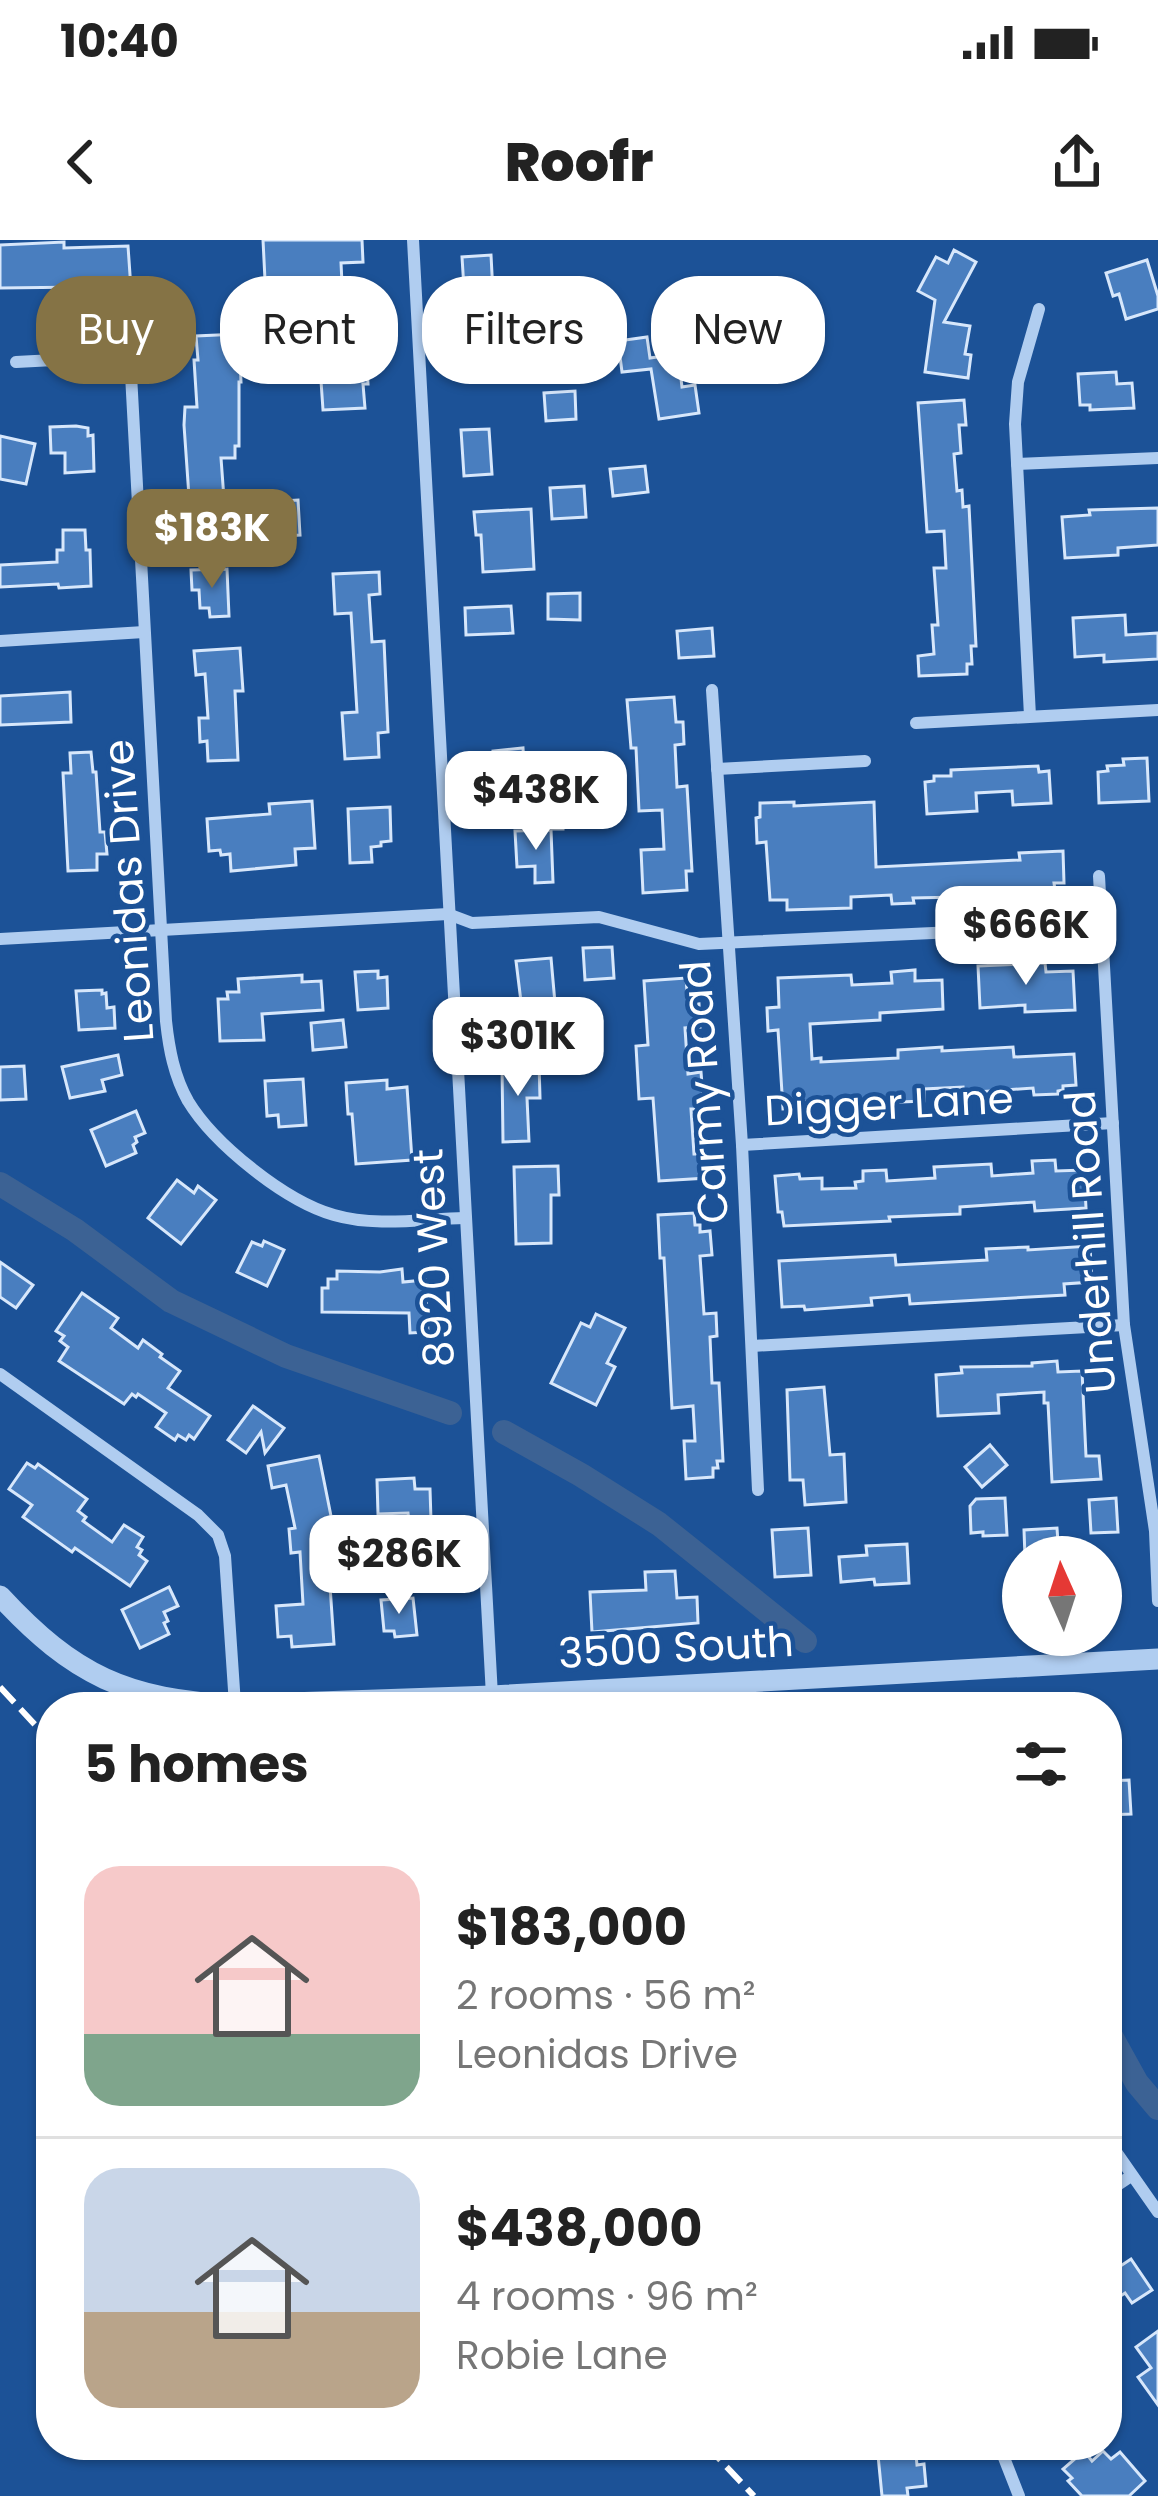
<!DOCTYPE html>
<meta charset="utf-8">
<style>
:root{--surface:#fff;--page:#f2f2f2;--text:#222;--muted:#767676;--line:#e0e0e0;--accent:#857345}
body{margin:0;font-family:Poppins,sans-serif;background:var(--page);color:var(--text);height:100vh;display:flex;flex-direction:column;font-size:45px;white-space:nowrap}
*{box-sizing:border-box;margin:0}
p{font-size:39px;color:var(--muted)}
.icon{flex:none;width:66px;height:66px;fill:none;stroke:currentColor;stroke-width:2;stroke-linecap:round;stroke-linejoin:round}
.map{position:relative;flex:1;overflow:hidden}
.side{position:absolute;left:36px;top:1452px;width:1086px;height:768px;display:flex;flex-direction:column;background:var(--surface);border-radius:48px;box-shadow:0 3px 9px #0004}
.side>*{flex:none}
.banner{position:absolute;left:36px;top:36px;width:1086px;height:108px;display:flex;gap:24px}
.needle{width:78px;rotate:357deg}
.fabs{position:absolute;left:1002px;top:1296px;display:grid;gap:24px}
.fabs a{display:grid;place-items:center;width:120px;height:120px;border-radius:50%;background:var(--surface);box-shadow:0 3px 9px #0004;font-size:60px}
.price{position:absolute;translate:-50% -102px;padding:0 27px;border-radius:24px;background:#fff;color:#222;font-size:39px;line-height:78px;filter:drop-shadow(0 3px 6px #0008)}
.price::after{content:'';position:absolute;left:50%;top:72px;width:36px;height:27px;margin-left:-18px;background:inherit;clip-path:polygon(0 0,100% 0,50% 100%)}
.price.current{background:var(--accent);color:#fff}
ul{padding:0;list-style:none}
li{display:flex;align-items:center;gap:36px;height:300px;padding:0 48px}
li+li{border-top:3px solid var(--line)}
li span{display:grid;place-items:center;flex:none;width:336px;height:240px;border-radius:36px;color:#555}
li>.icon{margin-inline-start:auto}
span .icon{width:144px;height:144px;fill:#fffc;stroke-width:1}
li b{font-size:51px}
h2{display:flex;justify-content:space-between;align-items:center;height:144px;padding:0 48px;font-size:51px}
.tag{padding:0 42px;border-radius:48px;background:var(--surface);box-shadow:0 3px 9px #0004;font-size:42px;line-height:108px}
.tag.current{background:var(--accent);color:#fff}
.status{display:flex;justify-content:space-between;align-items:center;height:84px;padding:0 60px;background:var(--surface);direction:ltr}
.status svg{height:33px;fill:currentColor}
header{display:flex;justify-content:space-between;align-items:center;height:156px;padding:0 48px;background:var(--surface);font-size:54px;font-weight:800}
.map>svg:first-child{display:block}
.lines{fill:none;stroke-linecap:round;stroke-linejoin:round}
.canal{stroke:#3c6294;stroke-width:24}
.building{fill:#497ebf;stroke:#d7e7fb;stroke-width:3}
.minor{stroke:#b0cdf0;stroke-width:12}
.tertiary{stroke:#b0cdf0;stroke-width:21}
.rail{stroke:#fff;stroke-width:6;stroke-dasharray:21 9;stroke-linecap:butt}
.labels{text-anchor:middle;stroke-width:9;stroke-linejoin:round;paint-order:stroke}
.street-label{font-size:42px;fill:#fff;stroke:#1c5297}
</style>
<div class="status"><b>10:40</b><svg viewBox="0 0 49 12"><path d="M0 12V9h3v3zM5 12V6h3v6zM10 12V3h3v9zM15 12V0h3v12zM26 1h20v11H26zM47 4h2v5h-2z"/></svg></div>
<header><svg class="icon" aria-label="back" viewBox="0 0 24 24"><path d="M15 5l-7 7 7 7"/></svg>Roofr<svg class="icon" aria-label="share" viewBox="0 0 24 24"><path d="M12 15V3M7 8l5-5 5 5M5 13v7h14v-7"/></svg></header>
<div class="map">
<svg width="1158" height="2256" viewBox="0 0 1158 2256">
<rect width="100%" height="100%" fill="#1c5297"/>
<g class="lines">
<g class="canal">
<path d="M0,944L75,990L171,1061L286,1116L450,1173"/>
<path d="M504,1192L581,1235L659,1284L805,1401"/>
<path d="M1107,1789L1137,1843L1158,1868"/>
</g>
</g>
<g class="building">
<path d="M263,0H362L363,22L341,23L343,63L309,65L308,38L265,40Z"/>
<path d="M64,2V8L128,6L131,49L84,56L83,47L0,48V5Z"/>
<path d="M954,10L976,22L944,82L970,86L965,114L971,115L968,138L925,132L935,60L918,51L936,17L948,23Z"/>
<path d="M491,15L494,72H498L501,110L468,112L462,17Z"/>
<path d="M1147,20L1158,56V69L1126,79L1119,54L1113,56L1106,33Z"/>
<path d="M239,94L241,142H239V206H235V218H221L226,286L195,289L194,270L190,271L184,185L185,167H197L194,120H198L196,96Z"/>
<path d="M647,97L650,118L678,114L682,147L695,145L699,173L659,179L651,129L622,132L618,101Z"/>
<path d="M358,106L360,125L367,124L368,144H363L365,168L323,170L321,141L334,140L332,108Z"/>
<path d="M1116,132L1117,144L1132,143L1134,168L1090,170V165H1080L1078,134Z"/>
<path d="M575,151L576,179L546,181L544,153Z"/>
<path d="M964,160L966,185H959L961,213L954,214L957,251L962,250L963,267L969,266L976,406H971L972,424H967V434L919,436L918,416L934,414L932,385H938L934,328H946L944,291L927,292L918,163Z"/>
<path d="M76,186L88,188V196L93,195L94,231L65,233V213H51L50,187Z"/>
<path d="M489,189L492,234L464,236L461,190Z"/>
<path d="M0,196L35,204L26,244L0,239Z"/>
<path d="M645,226L648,252L613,256L610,229Z"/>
<path d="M584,246L586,277L552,279L550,248Z"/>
<path d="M298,260L300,295L265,297L263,262Z"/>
<path d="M1158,268V305L1118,308V315L1065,318L1062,277L1090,275L1089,270Z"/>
<path d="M531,269L534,329L483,332L481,295H476L474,272Z"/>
<path d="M63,290H85L86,310H90L91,346L59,348L58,344L0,347V325L57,322V310H63Z"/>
<path d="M227,329L229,376L210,377L209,368H200L199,350H192L191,330Z"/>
<path d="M379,332L380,354L369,355L372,402L384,401L388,492L378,493L379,517L345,519L342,473L357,472L351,373L335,374L333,334Z"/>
<path d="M580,353V380L548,379V354Z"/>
<path d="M511,366L513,393L466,395L465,368Z"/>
<path d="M1125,375L1126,395L1158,393V419L1104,422V415L1075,417L1073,378Z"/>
<path d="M712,388L714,416L679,418L677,391Z"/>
<path d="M240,408L243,451H235L238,520L208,521L207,501L200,502L199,478H208L205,434L196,435L194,411Z"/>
<path d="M70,452L71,482L0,485V456Z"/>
<path d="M674,457L676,482H683L684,504L675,505L677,547L687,546L692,631H686L687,650L643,653L641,610L664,609L662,570L639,571L636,508H631L627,460Z"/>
<path d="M523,508L525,540L495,542L493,511Z"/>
<path d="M91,512L93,532H96L100,592H105L107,614H97V630L68,631L63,533H71L70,513Z"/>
<path d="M1147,518L1149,561L1099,563L1098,532L1108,531L1107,526L1124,525L1123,519Z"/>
<path d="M1038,526L1039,532L1049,531L1051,563L1013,565L1012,551L976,553L977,571L927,574L925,542L934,541V536H951V530Z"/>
<path d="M536,529H573V555H563V589H537Z"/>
<path d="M312,561L315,608L295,609L296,625L231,631L230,614L221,615L220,610L209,611L207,579L270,574L269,564Z"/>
<path d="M794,562V566L874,562L876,627L1020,620L1019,613L1063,611L1064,643H1054L1055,650H1045V657L959,660V657L913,658L914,663L892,664L891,655L851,657V668L787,670V660H770L766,602L757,603L756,578L760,577V563Z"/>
<path d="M390,567L391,601L381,602V606L371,607L372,622L350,623L348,569Z"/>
<path d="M551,590L553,642L535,643V626L517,627L515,591Z"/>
<path d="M612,707L614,738L585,740L583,708Z"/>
<path d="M551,718L555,763H551L552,776L523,778L516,721Z"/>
<path d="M1045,723L1046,732L1073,731L1075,770L1025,772V765L980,768L978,726Z"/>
<path d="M915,730V741L942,740L943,769L880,773V780L810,784L812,819L821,818V822L898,818V810L942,807V811L1013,807L1014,817L1074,814L1076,845L1063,846V850L1058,851V854L1034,855L1033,848L963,853V847L924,849V861L852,864V860L803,862V868L783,869L778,790L768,791L767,768L779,767L778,738L851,735L852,745L892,743L891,732Z"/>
<path d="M378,731V738L387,737L388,768L358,770L355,732Z"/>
<path d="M302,735V742L321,741L323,770L262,774L264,800L220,801L218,759H228L227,752H239L238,739Z"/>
<path d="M686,738L688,765L699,764L700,787L685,788L688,834L701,832L704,869H691L694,914H705L707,938L659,941L653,858L639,859L636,806L648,805L644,741Z"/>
<path d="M102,750V754L106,753L107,768L114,767L115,788L79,790L76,751Z"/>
<path d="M343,780L346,807L313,810L311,783Z"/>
<path d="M118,815L122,835L102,840L105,851L70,858L62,827Z"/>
<path d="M539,823L540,858H527L529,901L503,902L502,825Z"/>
<path d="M24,826L26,859L0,860V827Z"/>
<path d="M303,839L306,885L279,887L278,875L267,876L265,841Z"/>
<path d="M387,840V849L407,847L412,920L356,924L352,874H348L346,843Z"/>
<path d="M136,871L145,893L135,897L137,902L133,905L136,913L106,926L91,890Z"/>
<path d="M1055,920L1056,931L1084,930L1086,968L1035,971L1034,962L960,967V974L889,977L890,981L784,986L782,972H778L775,936L799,934L800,939L822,938V949L856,948L855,942L863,941V931L886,930L887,941L935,938L934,927L991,924L992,936L1033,933L1032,921Z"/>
<path d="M558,926L559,955H551V1003L516,1004L514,927Z"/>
<path d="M177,940L194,953L198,946L216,960L181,1004L148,978Z"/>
<path d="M694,973L695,985H700V992L710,991L712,1015L700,1016L704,1074L716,1073L717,1096L710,1097L712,1143H719L723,1221H717L718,1228H713V1237L686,1239L684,1201H695L693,1166L672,1168L664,1018H660L658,975Z"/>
<path d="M264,1001L284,1010L267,1046L237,1032L252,1002L262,1006Z"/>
<path d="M1090,1006L1092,1042L1064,1044L1065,1055L910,1064L909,1055L871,1058L872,1065L805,1070L804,1066L782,1067L779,1021L895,1015L896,1025L987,1020L986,1009L1028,1007V1010Z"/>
<path d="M0,1022L33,1045L16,1068L0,1057Z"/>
<path d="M402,1029L403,1042L425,1040L428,1092L410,1093L409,1073L322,1072V1048H328V1039H337V1031L380,1032Z"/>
<path d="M82,1053L118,1078L111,1088L138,1108L143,1100L162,1114L160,1117L180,1131L168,1148L210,1176L194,1199L189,1195L186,1200L178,1195L175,1200L156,1187L166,1173L138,1154L136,1157L132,1154L124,1164L59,1121L68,1107L60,1101L64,1096L56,1091Z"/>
<path d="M596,1074L625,1088L607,1123L615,1127L596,1165L551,1143L581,1083L590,1087Z"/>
<path d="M1057,1121L1058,1132L1082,1131L1086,1216H1099L1101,1239L1052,1242L1048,1163H1044V1152L998,1155L999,1173L938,1176L936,1135L962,1133L961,1127L1032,1126V1123Z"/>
<path d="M824,1147L830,1215L844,1214L846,1262L805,1265L803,1240H790L787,1150Z"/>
<path d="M253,1166L284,1188L265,1213L261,1192L246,1213L228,1200Z"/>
<path d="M990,1205L1007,1225L982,1247L965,1227Z"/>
<path d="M319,1216L333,1286L345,1285L348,1329L329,1331L334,1404L292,1407L291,1396L278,1397L276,1366L303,1364L300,1312L291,1313L289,1289L295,1288L286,1245L272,1248L268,1226Z"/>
<path d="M27,1223L35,1228L38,1224L87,1259L78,1271L86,1277L83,1281L112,1302L124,1285L143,1297L137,1307L142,1310L139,1315L147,1321L130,1346L75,1308L72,1312L23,1277L32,1265L9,1249Z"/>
<path d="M414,1238L415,1249H430L431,1280L409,1281L408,1273L378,1274L377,1240Z"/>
<path d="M1005,1258L1007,1295L983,1296V1292L971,1293L970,1266L976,1259Z"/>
<path d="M1116,1258L1118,1292L1091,1293L1089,1260Z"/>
<path d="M808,1288L811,1335L775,1337L772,1290Z"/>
<path d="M1057,1288L1059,1317H1025L1024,1290Z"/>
<path d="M907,1304L909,1343L875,1345L874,1339L841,1342L839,1317L867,1315L866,1306Z"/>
<path d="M675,1331L677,1358L697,1357L698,1383L592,1392L590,1352L646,1350L645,1332Z"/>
<path d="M169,1347L178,1366L164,1372L168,1381L164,1383L169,1394L140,1408L122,1370Z"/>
<path d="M413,1358L417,1395L395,1397L394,1391H384L381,1360Z"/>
<path d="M1129,1540L1131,1574L1107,1575V1541Z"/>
<path d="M1107,2010L1119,2027L1131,2019L1152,2050L1132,2063L1125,2053L1107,2065Z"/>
<path d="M1158,2091V2165L1138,2137L1151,2128L1136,2107Z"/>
<path d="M877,2205H915L917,2225L924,2224L926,2246L907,2248L908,2256H882Z"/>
<path d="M1084,2211L1092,2221L1103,2211L1111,2219L1120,2212L1145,2241L1129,2256H1082L1068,2241L1072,2238L1063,2229Z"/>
</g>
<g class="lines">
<g class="minor">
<path d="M413,0L492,1456"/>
<path d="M16,122L130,116L166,781C169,809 174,836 188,861C214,904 285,961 334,975C375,987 422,979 464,978"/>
<path d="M1017,224L1158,218"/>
<path d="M0,401L144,392"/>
<path d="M712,450L742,905L758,1250"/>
<path d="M1030,476L1015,184L1018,142L1039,69"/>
<path d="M916,483L1158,470"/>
<path d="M717,529L865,521"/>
<path d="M1099,636L1124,1085L1155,1291L1158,1361"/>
<path d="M0,699L448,674L472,683L599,677L699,704L1102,685"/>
<path d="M742,905L1113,883"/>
<path d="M752,1106L1124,1085"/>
<path d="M0,1134L198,1275L218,1295L225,1316L235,1465"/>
<path d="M1107,1899L1158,1972"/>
<path d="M1107,1952L1131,1936"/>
<path d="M999,2205L1019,2256"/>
</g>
<path class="tertiary" d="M0,1356C74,1436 127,1460 235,1465L492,1456L1158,1419"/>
<g class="rail">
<path d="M0,1447L51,1502"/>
<path d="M706,2205L754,2256"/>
</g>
</g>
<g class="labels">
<g class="street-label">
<text transform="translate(128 651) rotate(-94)" y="15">Leonidas Drive</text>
<text transform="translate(704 852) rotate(-94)" y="15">Carmy Road</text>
<text transform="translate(889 864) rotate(-3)" y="15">Digger Lane</text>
<text transform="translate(1090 1002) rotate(-94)" y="15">Underhill Road</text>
<text transform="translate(433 1018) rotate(-93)" y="15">8920 West</text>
<text transform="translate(676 1407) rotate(-3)" y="15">3500 South</text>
</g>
</g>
</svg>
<div class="fabs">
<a><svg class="needle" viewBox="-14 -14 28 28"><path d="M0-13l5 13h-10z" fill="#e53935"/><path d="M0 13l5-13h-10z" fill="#767676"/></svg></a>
</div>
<b class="price current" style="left:212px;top:351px">$183K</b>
<b class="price" style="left:536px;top:613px">$438K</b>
<b class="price" style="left:1026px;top:748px">$666K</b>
<b class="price" style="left:518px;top:859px">$301K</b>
<b class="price" style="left:399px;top:1377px">$286K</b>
<div class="banner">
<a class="tag current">Buy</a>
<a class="tag">Rent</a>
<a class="tag">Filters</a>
<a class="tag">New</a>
</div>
<section class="side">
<h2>5 homes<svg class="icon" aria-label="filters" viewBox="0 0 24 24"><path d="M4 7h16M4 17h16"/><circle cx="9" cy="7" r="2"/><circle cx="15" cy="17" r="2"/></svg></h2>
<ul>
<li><span style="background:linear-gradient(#f6c9c9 70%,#7fa58c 0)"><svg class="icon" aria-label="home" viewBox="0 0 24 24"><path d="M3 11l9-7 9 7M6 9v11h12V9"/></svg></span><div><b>$183,000</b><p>2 rooms · 56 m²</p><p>Leonidas Drive</p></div></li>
<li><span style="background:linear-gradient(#c9d6e8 60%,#b9a48a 0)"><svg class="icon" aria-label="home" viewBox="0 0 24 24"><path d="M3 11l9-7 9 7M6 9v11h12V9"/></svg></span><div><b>$438,000</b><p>4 rooms · 96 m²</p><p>Robie Lane</p></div></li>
</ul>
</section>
</div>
